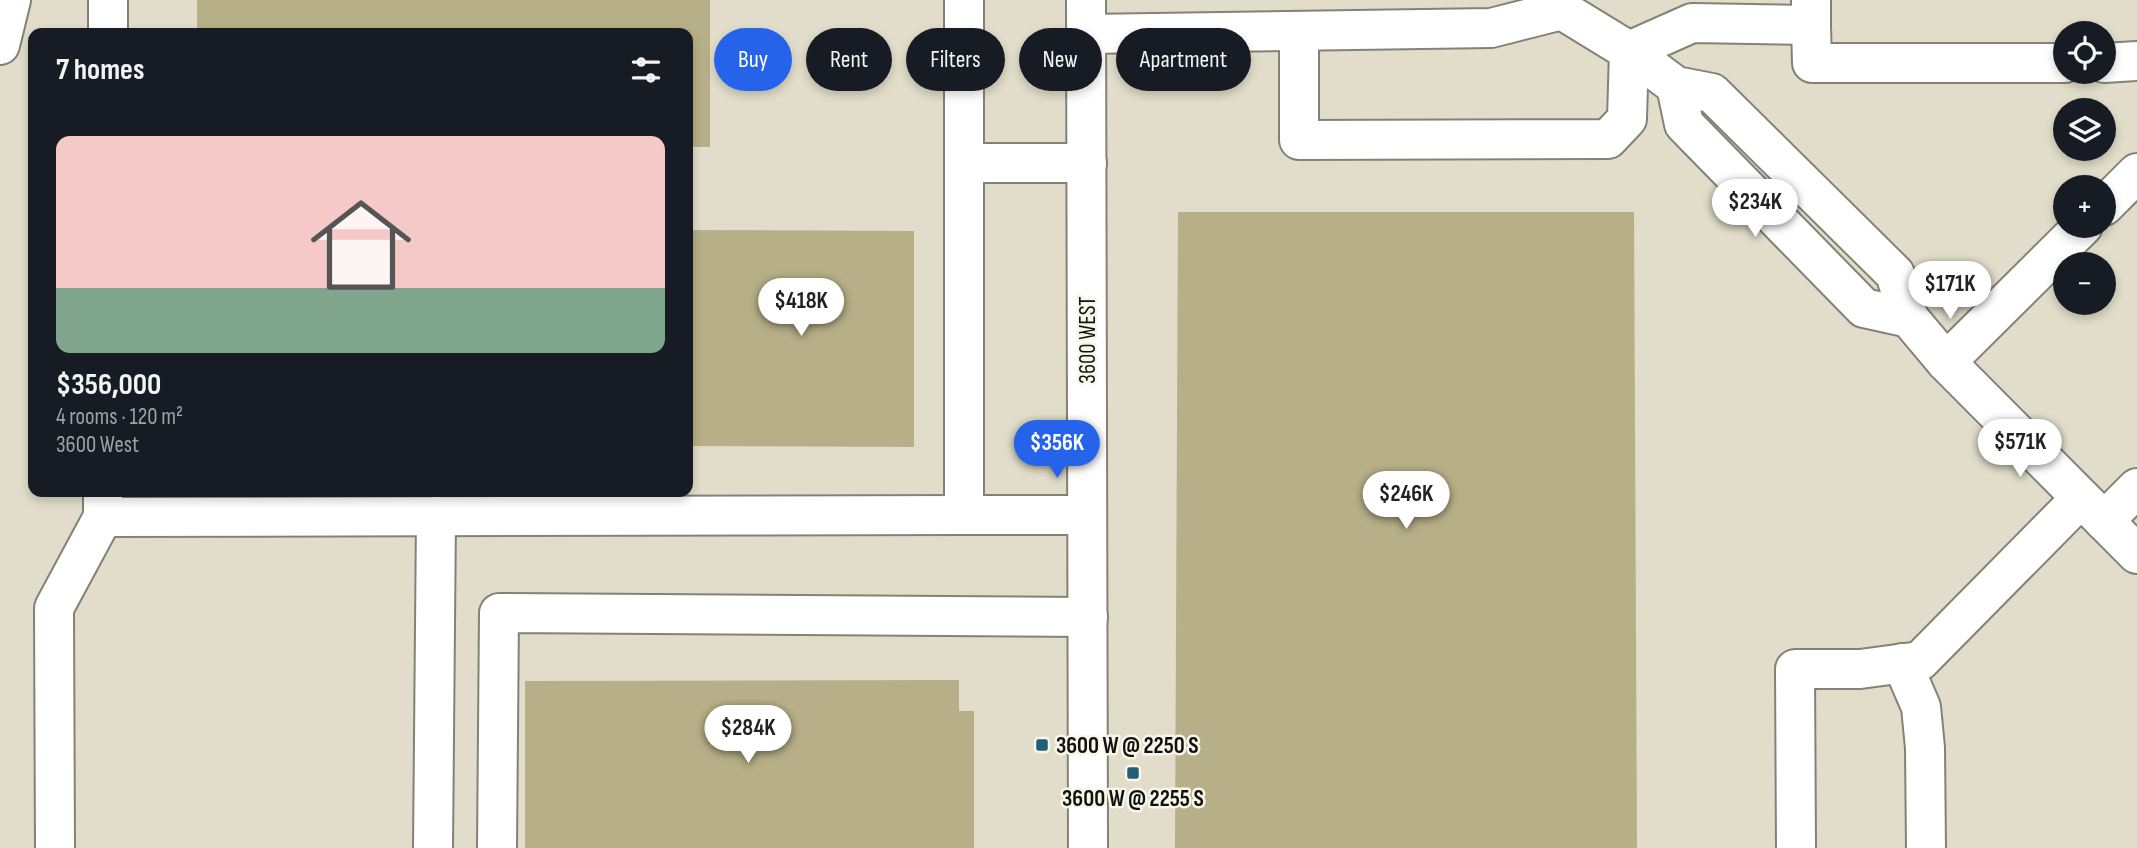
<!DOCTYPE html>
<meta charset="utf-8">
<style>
:root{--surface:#171b24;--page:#242831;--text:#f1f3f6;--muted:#9ea1a6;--accent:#2563eb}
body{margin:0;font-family:"Sofia Sans Condensed",sans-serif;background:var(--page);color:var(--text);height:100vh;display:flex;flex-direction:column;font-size:26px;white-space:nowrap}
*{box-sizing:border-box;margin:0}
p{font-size:23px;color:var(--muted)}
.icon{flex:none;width:38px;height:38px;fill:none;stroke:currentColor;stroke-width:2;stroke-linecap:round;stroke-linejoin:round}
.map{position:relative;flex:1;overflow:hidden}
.panel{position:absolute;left:28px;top:28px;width:665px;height:469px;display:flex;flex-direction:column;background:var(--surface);border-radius:14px;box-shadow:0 4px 10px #0003}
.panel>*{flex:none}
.banner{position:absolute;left:714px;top:28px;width:665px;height:63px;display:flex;gap:14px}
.tools{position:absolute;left:2053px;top:21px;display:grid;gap:14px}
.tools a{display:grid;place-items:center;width:63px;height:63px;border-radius:50%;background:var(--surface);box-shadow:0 4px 10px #0003;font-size:35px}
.price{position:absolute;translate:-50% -60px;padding:0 16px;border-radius:24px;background:#fff;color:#222;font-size:23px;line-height:46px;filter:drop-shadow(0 2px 4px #0008)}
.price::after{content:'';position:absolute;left:50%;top:42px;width:21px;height:16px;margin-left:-10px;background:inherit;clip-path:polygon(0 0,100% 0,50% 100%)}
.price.active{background:var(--accent);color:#fff}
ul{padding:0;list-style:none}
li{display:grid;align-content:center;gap:14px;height:371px;padding:0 28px}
li span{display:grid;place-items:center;height:217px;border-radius:14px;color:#555}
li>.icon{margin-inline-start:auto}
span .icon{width:126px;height:126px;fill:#fffc;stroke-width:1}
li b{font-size:30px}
h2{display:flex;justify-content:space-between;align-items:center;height:84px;padding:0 28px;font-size:30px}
.chip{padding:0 24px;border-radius:32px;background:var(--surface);box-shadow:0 4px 10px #0003;font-size:24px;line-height:63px}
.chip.active{background:var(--accent);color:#fff}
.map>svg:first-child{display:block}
.built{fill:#e1ddca;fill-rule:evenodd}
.building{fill:#b7af87}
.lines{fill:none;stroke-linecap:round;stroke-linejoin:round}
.minor-casing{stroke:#848277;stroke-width:42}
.minor{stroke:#fff;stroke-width:38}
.poi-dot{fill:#205f75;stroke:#f8f6ea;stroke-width:2.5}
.labels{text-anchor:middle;stroke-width:5;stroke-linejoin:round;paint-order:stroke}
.street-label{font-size:23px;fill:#12110d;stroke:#f8f6ea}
.poi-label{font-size:23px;font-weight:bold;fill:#12110d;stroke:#f8f6ea;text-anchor:start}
</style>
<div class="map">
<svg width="2137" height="848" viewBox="0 0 2137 848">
<rect width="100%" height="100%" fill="#ebe8dc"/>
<path class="built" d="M0,0H2137V848H0ZM33,33H688V492H33ZM2065,33H2104V72H2065ZM2065,110H2104V149H2065ZM2065,187H2104V226H2065ZM2065,264H2104V303H2065Z"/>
<g class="building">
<path d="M197,0H710V147H688V33H197Z"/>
<path d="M1178,212H1634L1637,848H1175Z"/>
<path d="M688,230L914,231V447L688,446Z"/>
<path d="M959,680V711H974V848H525V681Z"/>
</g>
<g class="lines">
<defs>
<g id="minor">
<path d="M964,0V515H1087"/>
<path d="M1086,0L1088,848"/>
<path d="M1549,0L1562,10L1629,51L1676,86L1712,93L1895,274L1909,318L1946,362L2137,554"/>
<path d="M1811,25L1812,63H2065"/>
<path d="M1299,31V140L1608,139L1627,119L1629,51L1692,23L1811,25V0"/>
<path d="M108,33V0"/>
<path d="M1086,34L1491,28L1562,10"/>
<path d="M0,45L11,0"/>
<path d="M2104,63L2137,61"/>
<path d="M1676,86L1684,124L1864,308L1909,318"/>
<path d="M964,163H1087"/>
<path d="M2104,206L2137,173"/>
<path d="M1946,362L2083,226"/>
<path d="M103,492V517L964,515"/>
<path d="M2104,521L2137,488"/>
<path d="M1902,663L1921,707L1925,748L1926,848"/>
<path d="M55,848L54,608L103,517"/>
<path d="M433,848L436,516"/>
<path d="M497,848L499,613L1088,617"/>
<path d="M1796,848L1795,669H1860L1920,661L2081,498"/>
</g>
</defs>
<use href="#minor" class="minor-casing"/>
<use href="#minor" class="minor"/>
</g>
<g class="poi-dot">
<rect x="1035" y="738" width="14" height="14" rx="3.5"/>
<rect x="1126" y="766" width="14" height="14" rx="3.5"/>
</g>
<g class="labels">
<g class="street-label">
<text transform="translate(1087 340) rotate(-90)" y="8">3600 WEST</text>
</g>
<g class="poi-label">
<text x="1056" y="753">3600 W @ 2250 S</text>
<text x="1133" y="806" text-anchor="middle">3600 W @ 2255 S</text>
</g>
</g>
</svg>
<div class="tools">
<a><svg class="icon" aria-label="locate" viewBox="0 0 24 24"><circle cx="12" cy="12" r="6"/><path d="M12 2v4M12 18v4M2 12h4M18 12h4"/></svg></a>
<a><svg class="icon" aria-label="layers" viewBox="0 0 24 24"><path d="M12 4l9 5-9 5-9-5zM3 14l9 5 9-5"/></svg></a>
<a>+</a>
<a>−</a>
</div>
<b class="price" style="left:1755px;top:239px">$234K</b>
<b class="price" style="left:1950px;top:321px">$171K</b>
<b class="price" style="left:801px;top:338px">$418K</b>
<b class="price" style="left:2020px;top:479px">$571K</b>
<b class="price active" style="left:1057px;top:480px">$356K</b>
<b class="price" style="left:1406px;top:531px">$246K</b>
<b class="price" style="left:748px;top:765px">$284K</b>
<div class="banner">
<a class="chip active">Buy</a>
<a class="chip">Rent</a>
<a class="chip">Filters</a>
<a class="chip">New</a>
<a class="chip">Apartment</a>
</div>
<section class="panel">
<h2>7 homes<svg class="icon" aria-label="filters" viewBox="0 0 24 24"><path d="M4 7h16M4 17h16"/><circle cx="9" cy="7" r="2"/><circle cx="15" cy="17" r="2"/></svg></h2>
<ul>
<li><span style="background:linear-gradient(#f6c9c9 70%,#7fa58c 0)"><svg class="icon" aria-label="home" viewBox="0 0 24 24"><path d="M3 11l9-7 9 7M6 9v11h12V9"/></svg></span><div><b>$356,000</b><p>4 rooms · 120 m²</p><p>3600 West</p></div></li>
</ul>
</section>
</div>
